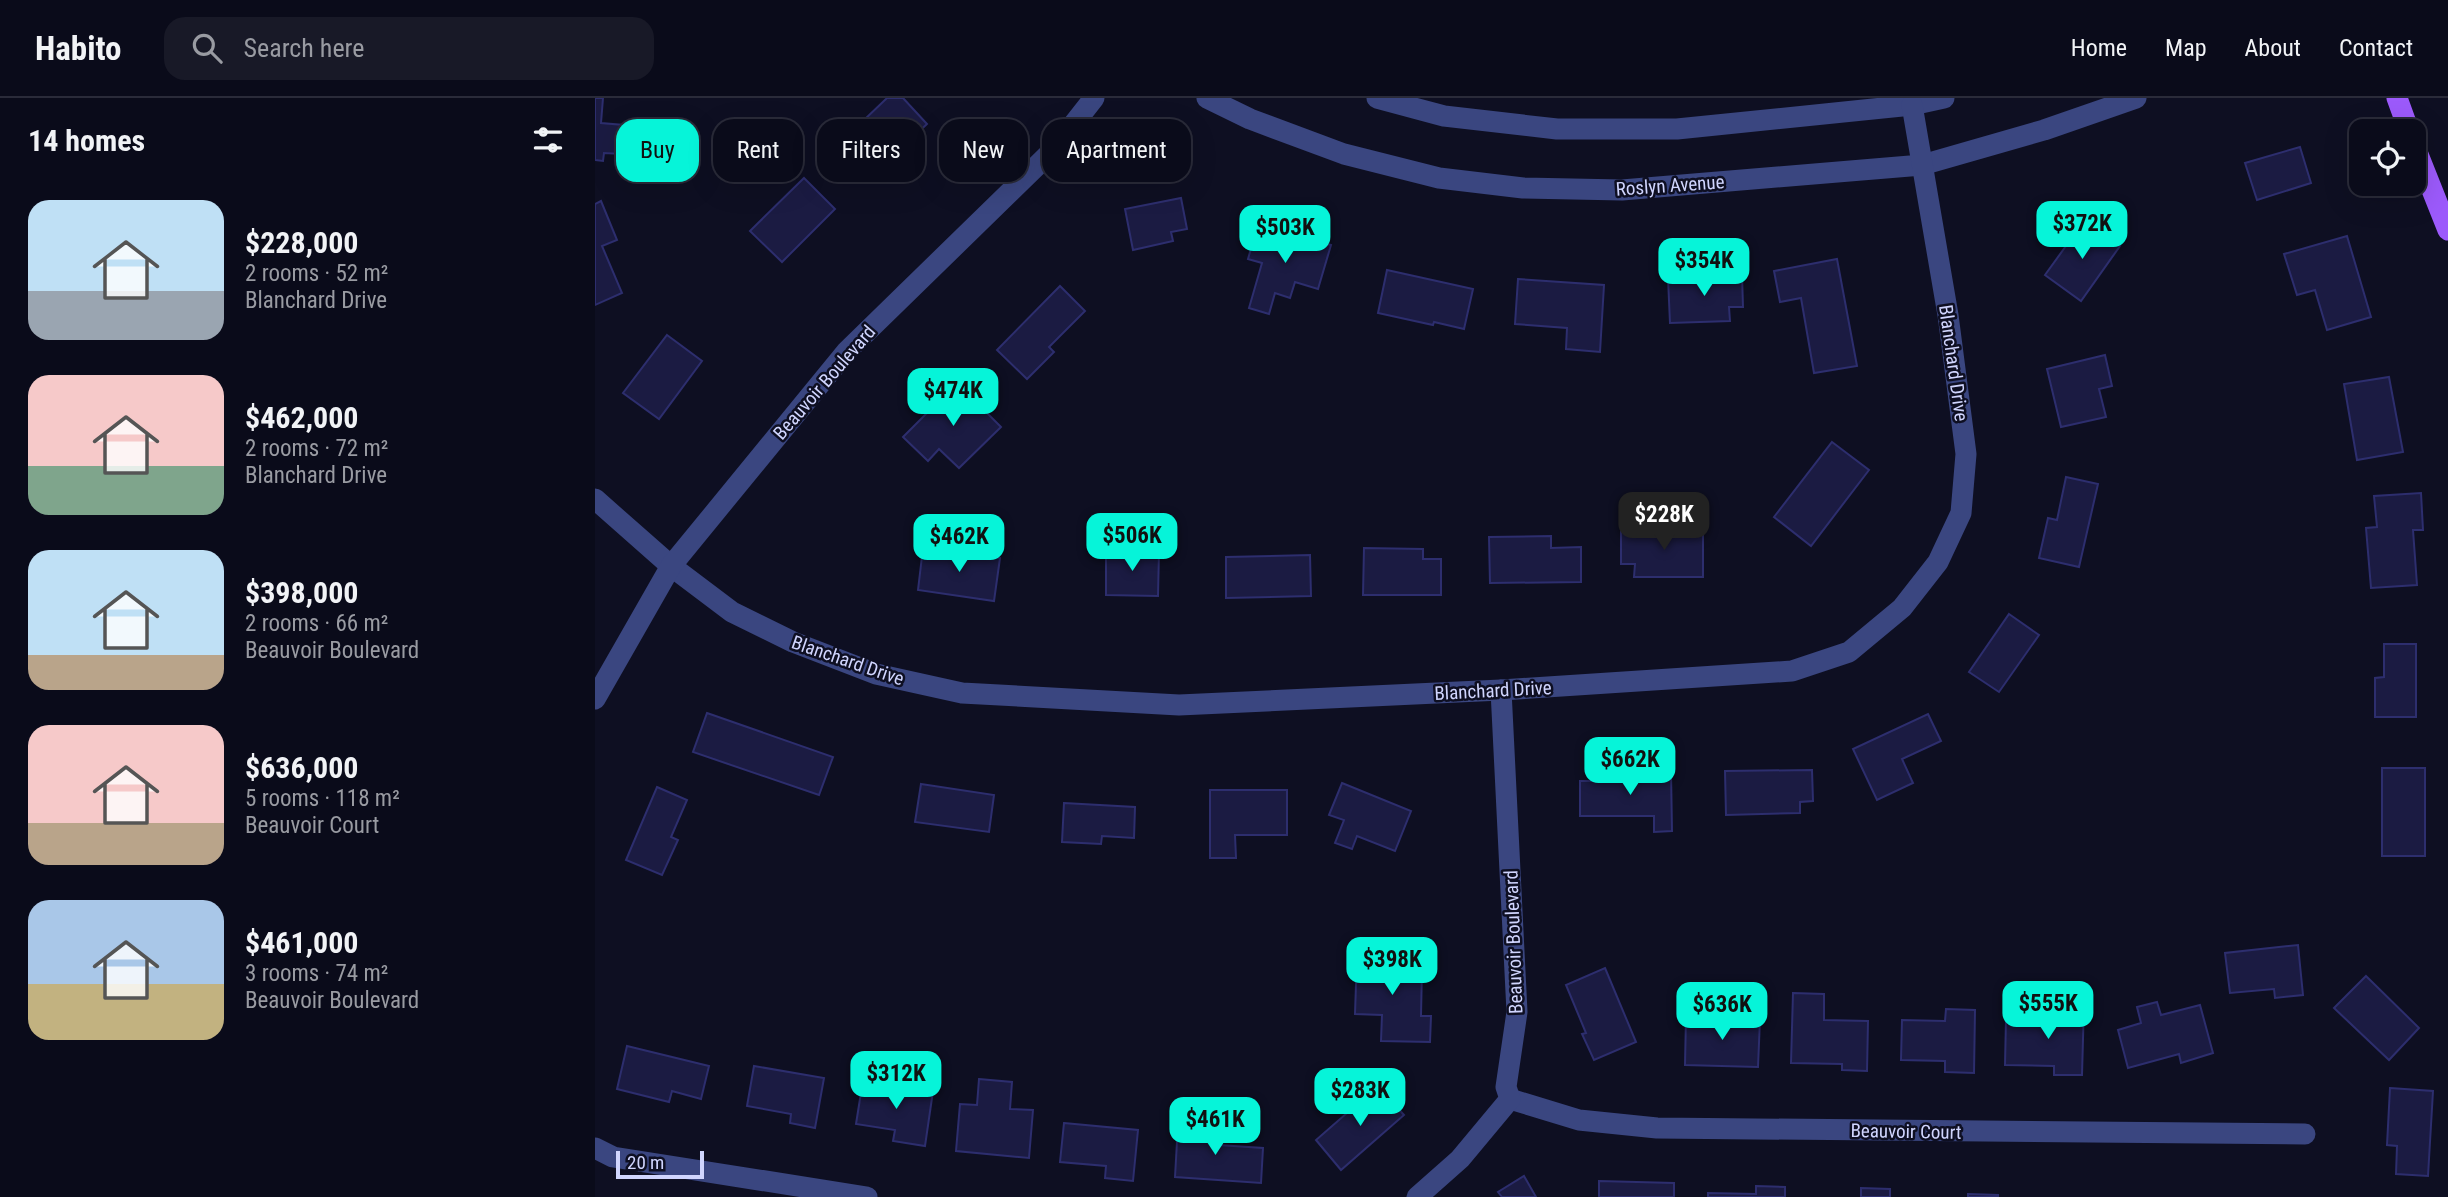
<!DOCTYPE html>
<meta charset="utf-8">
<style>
:root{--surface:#0a0b1a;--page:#181927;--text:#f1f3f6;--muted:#999ba2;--line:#2a2b39;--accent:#06f4d9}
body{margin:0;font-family:"Roboto Condensed",sans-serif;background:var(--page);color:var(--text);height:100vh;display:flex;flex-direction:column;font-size:26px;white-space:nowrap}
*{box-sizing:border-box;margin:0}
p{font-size:23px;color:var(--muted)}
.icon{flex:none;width:38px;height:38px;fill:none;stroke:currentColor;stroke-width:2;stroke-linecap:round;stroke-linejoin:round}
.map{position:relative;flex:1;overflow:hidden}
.sheet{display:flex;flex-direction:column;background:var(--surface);width:595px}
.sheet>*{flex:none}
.guide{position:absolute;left:21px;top:21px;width:665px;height:63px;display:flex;gap:14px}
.buttons{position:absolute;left:1754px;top:21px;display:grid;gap:14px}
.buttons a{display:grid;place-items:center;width:77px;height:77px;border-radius:14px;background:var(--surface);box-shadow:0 7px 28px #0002,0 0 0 2px var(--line);font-size:35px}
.scale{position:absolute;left:21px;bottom:18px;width:88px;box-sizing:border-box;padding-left:7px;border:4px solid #d0d5fe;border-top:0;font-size:19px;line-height:24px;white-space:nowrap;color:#d0d5fe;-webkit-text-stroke:5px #0e0f22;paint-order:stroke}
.price{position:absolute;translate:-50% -60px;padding:0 16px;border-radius:14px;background:var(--accent);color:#111;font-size:23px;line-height:46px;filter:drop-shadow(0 2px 4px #0008)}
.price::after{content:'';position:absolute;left:50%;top:42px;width:21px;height:16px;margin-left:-10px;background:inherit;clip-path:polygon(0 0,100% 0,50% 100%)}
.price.current{background:#222;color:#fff}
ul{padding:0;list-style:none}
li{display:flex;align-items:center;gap:21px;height:175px;padding:0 28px}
li span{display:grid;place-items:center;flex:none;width:196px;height:140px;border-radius:21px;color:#555}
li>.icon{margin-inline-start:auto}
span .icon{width:84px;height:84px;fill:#fffc;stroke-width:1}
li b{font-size:30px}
h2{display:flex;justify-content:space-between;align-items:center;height:84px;padding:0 28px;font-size:30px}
.pill{padding:0 24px;border-radius:21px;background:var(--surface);box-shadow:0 7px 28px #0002,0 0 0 2px var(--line);font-size:24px;line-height:63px}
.pill.current{background:var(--accent);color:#111}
header{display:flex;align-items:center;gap:42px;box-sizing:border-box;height:98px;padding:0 35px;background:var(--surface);border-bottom:2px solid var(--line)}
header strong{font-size:33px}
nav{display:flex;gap:38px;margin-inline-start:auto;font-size:24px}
.search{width:490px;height:63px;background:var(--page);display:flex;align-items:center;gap:18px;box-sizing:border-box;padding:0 24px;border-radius:21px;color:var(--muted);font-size:26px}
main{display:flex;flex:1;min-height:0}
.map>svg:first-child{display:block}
.building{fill:#1b1b42;stroke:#2d2e6e;stroke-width:2}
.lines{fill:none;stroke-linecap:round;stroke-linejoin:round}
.minor{stroke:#3a4680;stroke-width:21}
.major{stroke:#9c5afb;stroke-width:21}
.labels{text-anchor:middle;stroke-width:5;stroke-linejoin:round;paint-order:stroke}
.street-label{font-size:19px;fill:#d0d5fe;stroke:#0e0f22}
</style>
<header>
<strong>Habito</strong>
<div class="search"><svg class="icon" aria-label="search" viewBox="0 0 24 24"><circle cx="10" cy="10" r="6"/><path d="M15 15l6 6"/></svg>Search here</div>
<nav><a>Home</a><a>Map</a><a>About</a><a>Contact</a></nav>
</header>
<main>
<section class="sheet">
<h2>14 homes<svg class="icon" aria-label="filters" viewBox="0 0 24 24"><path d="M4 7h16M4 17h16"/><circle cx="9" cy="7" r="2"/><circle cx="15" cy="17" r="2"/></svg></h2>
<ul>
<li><span style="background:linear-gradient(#bfe0f5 65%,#9aa5b1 0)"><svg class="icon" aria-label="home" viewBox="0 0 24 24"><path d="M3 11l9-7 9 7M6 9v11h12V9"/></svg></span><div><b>$228,000</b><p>2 rooms · 52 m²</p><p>Blanchard Drive</p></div></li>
<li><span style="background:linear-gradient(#f6c9c9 65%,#7fa58c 0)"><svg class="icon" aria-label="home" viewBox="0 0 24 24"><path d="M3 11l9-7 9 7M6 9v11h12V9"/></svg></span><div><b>$462,000</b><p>2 rooms · 72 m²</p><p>Blanchard Drive</p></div></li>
<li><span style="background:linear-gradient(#bfe0f5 75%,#b9a48a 0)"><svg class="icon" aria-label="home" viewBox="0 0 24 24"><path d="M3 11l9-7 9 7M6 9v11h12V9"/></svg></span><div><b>$398,000</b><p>2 rooms · 66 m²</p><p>Beauvoir Boulevard</p></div></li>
<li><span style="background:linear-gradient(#f6c9c9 70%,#b9a48a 0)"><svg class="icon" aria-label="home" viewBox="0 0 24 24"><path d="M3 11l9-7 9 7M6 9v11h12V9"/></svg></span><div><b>$636,000</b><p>5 rooms · 118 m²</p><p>Beauvoir Court</p></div></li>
<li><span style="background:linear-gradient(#a9c7e8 60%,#c2b280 0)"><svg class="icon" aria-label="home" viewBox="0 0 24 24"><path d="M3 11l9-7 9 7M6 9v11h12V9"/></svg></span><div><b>$461,000</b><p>3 rooms · 74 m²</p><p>Beauvoir Boulevard</p></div></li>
</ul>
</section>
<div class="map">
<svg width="1853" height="1099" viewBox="0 0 1853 1099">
<rect width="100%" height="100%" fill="#0e0f22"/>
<g class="building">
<path d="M0,0H8L6,25L29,27L27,56L9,55L8,63L0,62Z"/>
<path d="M292,0H308L332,26L278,77L246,44Z"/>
<path d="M1705,49L1716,85L1662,102L1650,65Z"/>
<path d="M209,80L240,111L187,164L155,133Z"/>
<path d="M586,100L592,131L576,134L578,143L538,152L530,111Z"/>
<path d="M6,103L22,142L7,148L27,195L0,207V106Z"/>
<path d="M1489,123L1525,148L1486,203L1450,177Z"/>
<path d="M663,126L736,147L723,191L700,184L695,200L680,195L674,216L654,210L667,165L653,161Z"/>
<path d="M1752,138L1776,219L1732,232L1720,192L1702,197L1689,156Z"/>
<path d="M1242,161L1262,268L1219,275L1206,200L1185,204L1179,173Z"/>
<path d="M792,172L878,191L869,231L839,224L838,227L783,215Z"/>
<path d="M1147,177L1148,209H1134L1135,223L1075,225L1073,180Z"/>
<path d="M923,181L1009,187L1005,254L971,251L972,230L920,226Z"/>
<path d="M465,188L490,213L454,249L459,254L432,281L402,252Z"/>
<path d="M72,237L107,263L64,321L28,295Z"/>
<path d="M1510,257L1517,288L1504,291L1511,319L1466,329L1452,271Z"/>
<path d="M1794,279L1808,354L1762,362L1749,286Z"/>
<path d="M362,285L406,329L364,370L344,351L333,363L308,339Z"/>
<path d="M1237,344L1274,372L1216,448L1179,419Z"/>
<path d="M1471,379L1503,386L1484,469L1444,460L1453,420L1462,422Z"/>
<path d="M1826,395L1828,432H1818L1822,487L1776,490L1771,430L1782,429L1779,398Z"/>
<path d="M1026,430H1108V479H1039L1040,466H1026Z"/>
<path d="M956,438V450L986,449V484L895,485L894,439Z"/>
<path d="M328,450L405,460L399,503L323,492Z"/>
<path d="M769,450L828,451V461H846V497H768Z"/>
<path d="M511,453H564L563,498L511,497Z"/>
<path d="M715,457L716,498L631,500V459Z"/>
<path d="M1414,516L1444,537L1404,594L1374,574Z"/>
<path d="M1789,546H1821V619H1780V580L1789,579Z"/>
<path d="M112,615L238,659L224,697L98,654Z"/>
<path d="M1333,616L1346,643L1307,661L1318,685L1282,702L1258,651Z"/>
<rect x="1787" y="670" width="43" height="88"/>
<path d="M1217,672L1218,703L1205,704V715L1131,717L1130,673Z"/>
<path d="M1076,674L1077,733L1059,734V718H985V683H1016V675Z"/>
<path d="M747,685L816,713L800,753L762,738L757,751L740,745L749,722L734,717Z"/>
<path d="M326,686L399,697L394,734L320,724Z"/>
<path d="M62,689L92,702L76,739L83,742L67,777L31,762Z"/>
<path d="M615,692H692V737H640L641,760H615Z"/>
<path d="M469,705L540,709L539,740L507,738L506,746L467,744Z"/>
<path d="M1703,847L1708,897L1680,900L1679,891L1635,895L1630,855Z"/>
<path d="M762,857L814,858V869L827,870L826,918H836L835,944L786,943L787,917L760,916Z"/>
<path d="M1010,870L1041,944L999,962L987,936L991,935L971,887Z"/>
<path d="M1771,878L1824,930L1794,962L1739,910Z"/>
<path d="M1198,895L1229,896V922L1273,923L1272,973L1247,972V966L1196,965Z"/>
<path d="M1562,904L1566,917L1605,907L1618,955L1586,965L1584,956L1533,970L1523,932L1546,925L1542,909Z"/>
<path d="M1466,905H1489L1487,977H1459V968L1410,967L1411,921L1465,922Z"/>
<path d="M1351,911L1380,912L1379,975L1350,974V963L1306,962L1307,922L1350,923Z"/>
<path d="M1091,919L1165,921L1163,969L1090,967Z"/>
<path d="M32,948L114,968L106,1001L77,993L74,1004L22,991Z"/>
<path d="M159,968L229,980L220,1030L195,1025L196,1016L152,1008Z"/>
<path d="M384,981L417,984L415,1011L438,1012L434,1060L361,1053L365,1006L382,1007Z"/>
<path d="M268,982L338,993L330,1048L298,1043L300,1032L261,1026Z"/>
<path d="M783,988L809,1017L746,1072L721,1042Z"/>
<path d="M1795,990L1838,993L1833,1078L1801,1076L1802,1048L1792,1047Z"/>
<path d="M469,1025L543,1032L538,1083L510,1080L511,1068L465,1064Z"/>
<path d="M583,1026L625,1028L624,1047L668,1050L666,1085L580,1079Z"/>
<path d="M929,1078L941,1099H907L903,1094Z"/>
<path d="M1004,1083L1079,1085V1099H1004Z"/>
<path d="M1161,1088L1190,1089V1099H1113V1095L1161,1096Z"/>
<path d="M1266,1090L1295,1091V1099H1266Z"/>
<path d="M1373,1096L1403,1097V1099H1373Z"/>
</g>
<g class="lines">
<g class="minor">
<path d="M612,0L655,21L749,56L844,80L928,90L1027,92L1327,67L1449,32L1541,0"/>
<path d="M782,0L849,18L962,31H1082L1317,7L1349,0"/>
<path d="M0,401L76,468L137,514L198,544L281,576L367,595L584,607L906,592L1197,573L1254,554L1307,510L1343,464L1366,415L1371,356L1353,217L1317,7"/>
<path d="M0,601L76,468L252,253L459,51L499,0"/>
<path d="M915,1001L984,1022L1062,1030L1710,1036"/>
<path d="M0,1050L18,1059L272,1099"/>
<path d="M822,1099L865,1061L915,1001L911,989L922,914L906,592"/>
</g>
<g class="major">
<path d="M1802,0L1814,33"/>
<path d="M1818,44L1853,132"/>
</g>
</g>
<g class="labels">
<g class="street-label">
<text transform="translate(1075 87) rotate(-4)" y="7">Roslyn Avenue</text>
<text transform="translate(1359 265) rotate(82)" y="7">Blanchard Drive</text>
<text transform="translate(229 284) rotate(-49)" y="7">Beauvoir Boulevard</text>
<text transform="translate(253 562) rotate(19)" y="7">Blanchard Drive</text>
<text transform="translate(898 592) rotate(-3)" y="7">Blanchard Drive</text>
<text transform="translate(918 844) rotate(-92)" y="7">Beauvoir Boulevard</text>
<text transform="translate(1311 1033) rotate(1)" y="7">Beauvoir Court</text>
</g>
</g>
</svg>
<div class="buttons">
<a><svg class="icon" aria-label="locate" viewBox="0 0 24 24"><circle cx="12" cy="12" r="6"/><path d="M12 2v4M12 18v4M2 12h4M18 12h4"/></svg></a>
</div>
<div class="scale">20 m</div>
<b class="price" style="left:1487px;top:163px">$372K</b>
<b class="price" style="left:690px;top:167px">$503K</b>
<b class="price" style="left:1109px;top:200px">$354K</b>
<b class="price" style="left:358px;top:330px">$474K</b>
<b class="price current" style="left:1069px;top:454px">$228K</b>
<b class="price" style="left:537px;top:475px">$506K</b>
<b class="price" style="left:364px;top:476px">$462K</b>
<b class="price" style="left:1035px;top:699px">$662K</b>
<b class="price" style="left:797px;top:899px">$398K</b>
<b class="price" style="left:1453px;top:943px">$555K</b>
<b class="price" style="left:1127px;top:944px">$636K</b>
<b class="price" style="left:301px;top:1013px">$312K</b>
<b class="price" style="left:765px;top:1030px">$283K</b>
<b class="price" style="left:620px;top:1059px">$461K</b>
<div class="guide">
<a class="pill current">Buy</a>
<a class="pill">Rent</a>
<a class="pill">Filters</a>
<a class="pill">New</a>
<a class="pill">Apartment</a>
</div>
</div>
</main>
